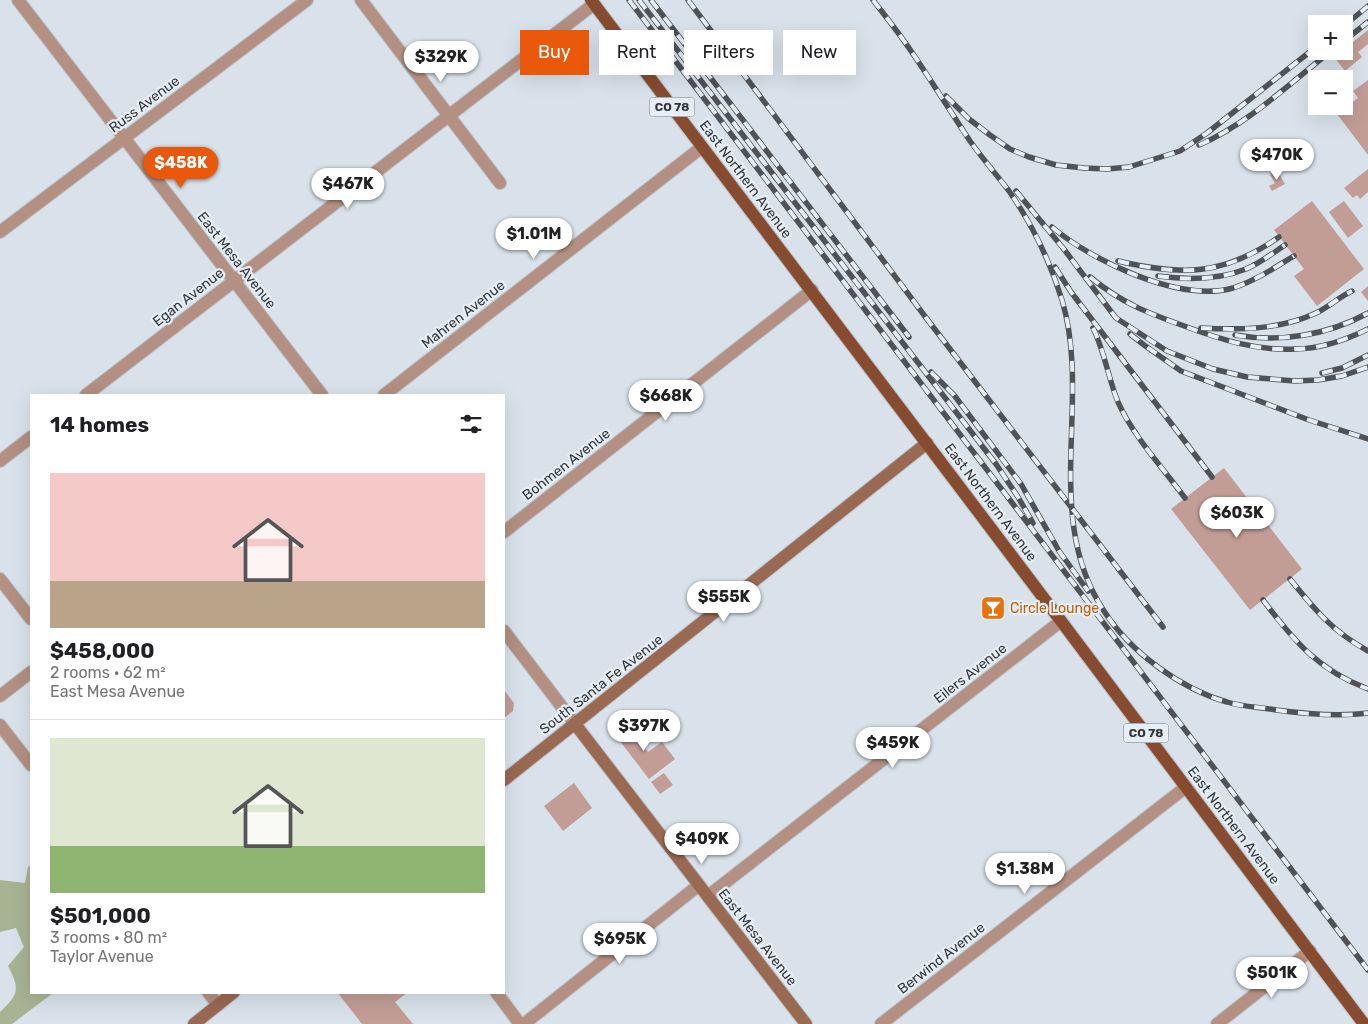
<!DOCTYPE html>
<meta charset="utf-8">
<style>
:root{--surface:#fff;--page:#f6f6f6;--text:#202124;--muted:#757577;--line:#e0e0e0;--accent:#ea580c}
body{margin:0;font-family:Rubik,sans-serif;background:var(--page);color:var(--text);height:100vh;display:flex;flex-direction:column;font-size:19px;white-space:nowrap}
*{box-sizing:border-box;margin:0}
p{font-size:16px;color:var(--muted)}
.icon{flex:none;width:28px;height:28px;fill:none;stroke:currentColor;stroke-width:2;stroke-linecap:round;stroke-linejoin:round}
.map{position:relative;flex:1;overflow:hidden}
.drawer{position:absolute;left:30px;top:394px;width:475px;height:600px;display:flex;flex-direction:column;background:var(--surface);border-radius:0px;box-shadow:0 5px 20px #0002}
.drawer>*{flex:none}
.hud{position:absolute;left:520px;top:30px;width:475px;height:45px;display:flex;gap:10px}
.buttons{position:absolute;left:1308px;top:15px;display:grid;gap:10px}
.buttons a{display:grid;place-items:center;width:45px;height:45px;border-radius:0px;background:var(--surface);box-shadow:0 5px 20px #0002;font-size:25px}
.price{position:absolute;translate:-50% -42px;padding:0 11px;border-radius:18px;background:#fff;color:#222;font-size:16px;line-height:32px;filter:drop-shadow(0 1px 2px #0008)}
.price::after{content:'';position:absolute;left:50%;top:30px;width:15px;height:11px;margin-left:-8px;background:inherit;clip-path:polygon(0 0,100% 0,50% 100%)}
.price.selected{background:var(--accent);color:#fff}
ul{padding:0;list-style:none}
li{display:grid;align-content:center;gap:10px;height:265px;padding:0 20px}
li+li{border-top:1px solid var(--line)}
li span{display:grid;place-items:center;height:155px;border-radius:0px;color:#555}
li>.icon{margin-inline-start:auto}
span .icon{width:90px;height:90px;fill:#fffc;stroke-width:1}
li b{font-size:21px}
h2{display:flex;justify-content:space-between;align-items:center;height:60px;padding:0 20px;font-size:21px}
.chip{padding:0 18px;border-radius:0px;background:var(--surface);box-shadow:0 5px 20px #0002;font-size:18px;line-height:45px}
.chip.selected{background:var(--accent);color:#fff}
.map>svg:first-child{display:block}
.forest{fill:#a7b393}
.building{fill:#c29d96}
.lines{fill:none;stroke-linecap:round;stroke-linejoin:round}
.street-casing{stroke:#b8c0c8;stroke-width:14}
.secondary-casing{stroke:#b8c0c8;stroke-width:14}
.primary-casing{stroke:#b8c0c8;stroke-width:14}
.street{stroke:#b39081;stroke-width:12}
.secondary{stroke:#9a6952;stroke-width:12}
.primary{stroke:#874c30;stroke-width:12}
.rail-casing{stroke:#4f5358;stroke-width:5.5}
.rail{stroke:#e6eff8;stroke-width:4;stroke-dasharray:11;stroke-linecap:butt}
.labels{text-anchor:middle;stroke-width:4.5;stroke-linejoin:round;paint-order:stroke}
.shield{fill:#e6eff8;stroke:#696e74;stroke-width:1}
.shield-label{font-size:12px;font-weight:bold;fill:#34373b}
.street-label{font-size:14px;fill:#34373b;stroke:#e6eff8}
.food-label{font-size:14px;fill:#c56008;stroke:#e6eff8;text-anchor:start}
</style>
<div class="map">
<svg width="1368" height="1024" viewBox="0 0 1368 1024">
<rect width="100%" height="100%" fill="#d9e2eb"/>
<path class="forest" d="M31,865V992L53,993L12,1024H0V1012C19,994 20,989 8,966L24,947L16,928L0,932V880L25,883L28,867Z"/>
<g class="building">
<path d="M1368,30V44L1358,52L1362,57L1345,71L1334,57Z"/>
<path d="M1368,80V155L1337,114L1358,98L1353,91Z"/>
<path d="M1368,169V192L1360,199L1357,195L1353,198L1344,188Z"/>
<path d="M1277,170L1285,184L1272,191L1269,186L1275,183L1270,174Z"/>
<path d="M1312,201L1364,269L1317,306L1294,276L1304,269L1274,230Z"/>
<path d="M1344,201L1363,226L1348,238L1329,212Z"/>
<path d="M1368,286V301L1361,292Z"/>
<path d="M1224,468L1302,569L1250,610L1171,509Z"/>
<path d="M504,690L514,703L513,711L504,718Z"/>
<path d="M626,723L648,752L662,742L675,759L649,779L613,732Z"/>
<path d="M664,773L673,785L660,794L651,782Z"/>
<path d="M574,783L592,808L563,831L544,806Z"/>
<path d="M337,992H408L395,1002L413,1024H362Z"/>
</g>
<g class="lines">
<defs>
<g id="street">
<path d="M18,0L322,395"/>
<path d="M361,0L500,183"/>
<path d="M0,232L307,0"/>
<path d="M86,395L594,4"/>
<path d="M384,395L702,147"/>
<path d="M0,461L31,437"/>
<path d="M504,532L812,290"/>
<path d="M0,579L31,619"/>
<path d="M504,631L575,724"/>
<path d="M0,696L31,672"/>
<path d="M0,725L31,765"/>
<path d="M708,896L1061,621"/>
<path d="M208,992L218,1005"/>
<path d="M496,992L520,1024"/>
<path d="M524,1024L699,885"/>
<path d="M881,1024L1186,787"/>
<path d="M1217,1024L1310,951"/>
</g>
<g id="secondary">
<path d="M575,724L806,1024"/>
<path d="M504,780L927,443"/>
<path d="M194,1024L234,992"/>
</g>
<path id="primary" d="M591,0L1061,621L1364,1024"/>
</defs>
<use href="#street" class="street-casing"/>
<use href="#secondary" class="secondary-casing"/>
<use href="#primary" class="primary-casing"/>
<use href="#street" class="street"/>
<use href="#secondary" class="secondary"/>
<use href="#primary" class="primary"/>
<defs>
<g id="rail">
<path d="M629,0L1368,970"/>
<path d="M639,0L996,464L1018,497L1033,523"/>
<path d="M651,0L909,337"/>
<path d="M688,0L927,319L1163,627"/>
<path d="M873,0C886,17 899,33 911,51C931,80 950,111 970,141C982,158 996,174 1009,191C1032,224 1050,261 1062,300C1084,374 1063,453 1074,529C1078,557 1088,587 1104,611C1130,652 1181,689 1227,702C1243,707 1260,707 1276,710C1306,714 1337,717 1368,713"/>
<path d="M1344,26L1368,6"/>
<path d="M1344,41L1368,22"/>
<path d="M946,96L969,119L990,135L1010,149L1029,157L1056,165L1084,168L1107,169L1129,167L1180,151L1207,133L1316,47"/>
<path d="M1199,145C1248,124 1289,84 1331,51"/>
<path d="M1016,191L1063,248L1116,318L1167,351L1213,369L1247,377L1295,381L1318,380L1342,376L1368,367"/>
<path d="M1052,227C1092,261 1180,303 1233,288C1255,281 1274,268 1294,256"/>
<path d="M1118,261C1182,276 1223,276 1279,237"/>
<path d="M1055,267L1071,292L1212,477"/>
<path d="M1158,276C1187,280 1218,280 1246,269C1260,263 1273,253 1285,245"/>
<path d="M1090,277C1123,304 1148,313 1187,327C1222,340 1258,351 1295,349C1319,349 1346,340 1368,329"/>
<path d="M1093,328C1105,352 1108,378 1118,402C1133,436 1163,468 1185,498"/>
<path d="M1201,328C1239,330 1280,330 1316,313C1329,307 1339,297 1352,291"/>
<path d="M1130,334L1144,345L1181,371L1309,420L1368,439"/>
<path d="M1235,335C1280,343 1328,335 1368,313"/>
<path d="M931,372L954,395L1021,484L1059,551L1088,591"/>
<path d="M1322,373L1342,368L1368,355"/>
<path d="M1290,579C1315,610 1332,631 1368,651"/>
<path d="M1263,600C1294,641 1318,670 1368,689"/>
</g>
</defs>
<use href="#rail" class="rail-casing"/>
<use href="#rail" class="rail"/>
</g>
<defs>
<symbol id="bar-square" viewBox="-11 -11 22 22"><rect x="-9" y="-9" width="18" height="18" rx="4" fill="#e8710a" stroke="#e6eff8"/><path d="M-6-5H6L.8 .8V4.5H3.5V6h-7V4.5H-.8V.8Z" fill="#fff"/></symbol>
</defs>
<g fill-rule="evenodd">
<use href="#bar-square" x="979" y="594" width="28" height="28"/>
</g>
<g class="labels">
<g class="shield">
<rect x="649.5" y="97.5" width="45" height="19" rx="4"/>
<rect x="1123.5" y="723.5" width="45" height="19" rx="4"/>
</g>
<g class="shield-label">
<text x="672" y="111">CO 78</text>
<text x="1146" y="737">CO 78</text>
</g>
<g class="street-label">
<text transform="translate(144 104) rotate(-37)" y="5">Russ Avenue</text>
<text transform="translate(746 179) rotate(53)" y="5">East Northern Avenue</text>
<text transform="translate(237 260) rotate(52)" y="5">East Mesa Avenue</text>
<text transform="translate(188 297) rotate(-38)" y="5">Egan Avenue</text>
<text transform="translate(463 314) rotate(-38)" y="5">Mahren Avenue</text>
<text transform="translate(566 464) rotate(-38)" y="5">Bohmen Avenue</text>
<text transform="translate(991 502) rotate(53)" y="5">East Northern Avenue</text>
<text transform="translate(970 673) rotate(-38)" y="5">Eilers Avenue</text>
<text transform="translate(601 684) rotate(-38)" y="5">South Santa Fe Avenue</text>
<text transform="translate(1234 825) rotate(53)" y="5">East Northern Avenue</text>
<text transform="translate(758 937) rotate(52)" y="5">East Mesa Avenue</text>
<text transform="translate(941 958) rotate(-38)" y="5">Berwind Avenue</text>
</g>
<g class="food-label">
<text x="1010" y="613">Circle Lounge</text>
</g>
</g>
</svg>
<div class="buttons">
<a>+</a>
<a>−</a>
</div>
<b class="price" style="left:441px;top:83px">$329K</b>
<b class="price" style="left:1277px;top:181px">$470K</b>
<b class="price selected" style="left:181px;top:189px">$458K</b>
<b class="price" style="left:348px;top:210px">$467K</b>
<b class="price" style="left:534px;top:260px">$1.01M</b>
<b class="price" style="left:666px;top:422px">$668K</b>
<b class="price" style="left:1237px;top:539px">$603K</b>
<b class="price" style="left:724px;top:623px">$555K</b>
<b class="price" style="left:644px;top:752px">$397K</b>
<b class="price" style="left:893px;top:769px">$459K</b>
<b class="price" style="left:702px;top:865px">$409K</b>
<b class="price" style="left:1025px;top:895px">$1.38M</b>
<b class="price" style="left:620px;top:965px">$695K</b>
<b class="price" style="left:1272px;top:999px">$501K</b>
<div class="hud">
<a class="chip selected">Buy</a>
<a class="chip">Rent</a>
<a class="chip">Filters</a>
<a class="chip">New</a>
</div>
<section class="drawer">
<h2>14 homes<svg class="icon" aria-label="filters" viewBox="0 0 24 24"><path d="M4 7h16M4 17h16"/><circle cx="9" cy="7" r="2"/><circle cx="15" cy="17" r="2"/></svg></h2>
<ul>
<li><span style="background:linear-gradient(#f6c9c9 70%,#b9a48a 0)"><svg class="icon" aria-label="home" viewBox="0 0 24 24"><path d="M3 11l9-7 9 7M6 9v11h12V9"/></svg></span><div><b>$458,000</b><p>2 rooms · 62 m²</p><p>East Mesa Avenue</p></div></li>
<li><span style="background:linear-gradient(#dfe7d0 70%,#8fb573 0)"><svg class="icon" aria-label="home" viewBox="0 0 24 24"><path d="M3 11l9-7 9 7M6 9v11h12V9"/></svg></span><div><b>$501,000</b><p>3 rooms · 80 m²</p><p>Taylor Avenue</p></div></li>
</ul>
</section>
</div>
